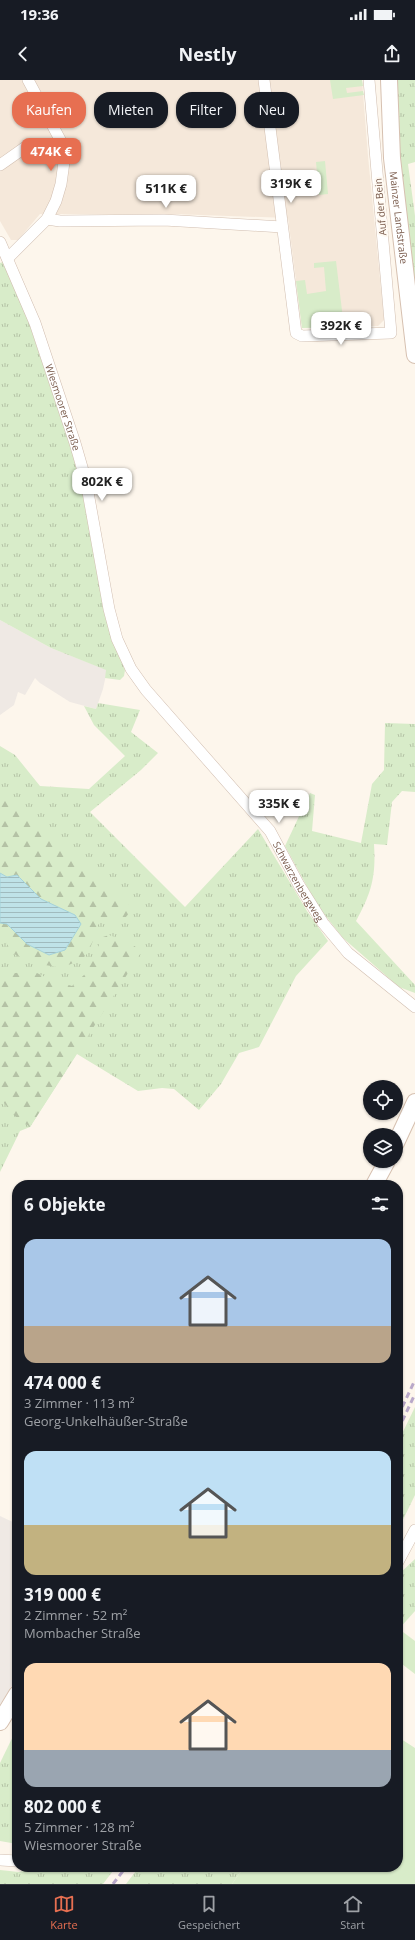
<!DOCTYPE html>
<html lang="de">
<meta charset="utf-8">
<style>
:root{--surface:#171b24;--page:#20242c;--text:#f1f3f6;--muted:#9ea1a6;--line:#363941;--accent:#e76f51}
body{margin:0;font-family:"Open Sans",sans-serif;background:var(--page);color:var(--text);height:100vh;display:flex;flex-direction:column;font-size:15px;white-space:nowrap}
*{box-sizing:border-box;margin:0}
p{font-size:13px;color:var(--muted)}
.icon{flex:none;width:22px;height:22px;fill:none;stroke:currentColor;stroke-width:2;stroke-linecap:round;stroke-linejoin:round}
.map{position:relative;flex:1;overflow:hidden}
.drawer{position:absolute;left:12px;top:1100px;width:391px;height:692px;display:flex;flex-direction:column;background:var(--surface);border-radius:16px;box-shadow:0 1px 3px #0004}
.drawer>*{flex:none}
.top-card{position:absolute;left:12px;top:12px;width:391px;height:36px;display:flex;gap:8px}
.tools{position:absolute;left:363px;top:1000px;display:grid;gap:8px}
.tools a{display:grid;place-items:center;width:40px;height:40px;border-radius:50%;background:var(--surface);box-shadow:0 1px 3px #0004;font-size:20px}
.price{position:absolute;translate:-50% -34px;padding:0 9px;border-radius:8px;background:#fff;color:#222;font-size:13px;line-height:26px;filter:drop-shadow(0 1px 2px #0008)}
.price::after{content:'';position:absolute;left:50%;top:24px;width:12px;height:9px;margin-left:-6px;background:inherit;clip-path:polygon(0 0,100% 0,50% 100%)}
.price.on{background:var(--accent);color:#fff}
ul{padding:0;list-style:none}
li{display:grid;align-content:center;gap:8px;height:212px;padding:0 12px}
li span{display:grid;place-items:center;height:124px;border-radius:12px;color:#555}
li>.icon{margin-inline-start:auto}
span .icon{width:72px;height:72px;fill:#fffc;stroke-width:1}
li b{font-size:17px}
h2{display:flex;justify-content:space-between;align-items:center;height:48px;padding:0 12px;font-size:17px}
.tag{padding:0 14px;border-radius:16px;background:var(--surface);box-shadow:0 1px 3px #0004;font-size:14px;line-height:36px}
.tag.on{background:var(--accent);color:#fff}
.status{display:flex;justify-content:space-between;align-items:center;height:28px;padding:0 20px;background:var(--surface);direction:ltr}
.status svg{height:11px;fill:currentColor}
header{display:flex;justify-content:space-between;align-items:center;height:52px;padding:0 12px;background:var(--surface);font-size:18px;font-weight:700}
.dock{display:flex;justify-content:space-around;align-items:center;height:56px;border-top:1px solid var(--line);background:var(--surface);font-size:11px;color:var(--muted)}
.dock a{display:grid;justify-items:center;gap:2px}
.dock .on{color:var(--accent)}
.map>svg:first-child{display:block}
.residential{fill:#f5e8da}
.industrial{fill:#efe9e4}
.grass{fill:url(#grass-tufts)}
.forest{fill:url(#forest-firs)}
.green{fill:#d8ecc9}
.water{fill:url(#water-rules);stroke:#a5d3da}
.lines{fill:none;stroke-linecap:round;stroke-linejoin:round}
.street-casing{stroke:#d1beb0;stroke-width:12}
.secondary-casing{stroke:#d6c0b0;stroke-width:18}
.street{stroke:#fff;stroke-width:11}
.secondary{stroke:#fff;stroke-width:16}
.rail{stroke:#b9a8c9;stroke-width:3;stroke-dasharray:6 4;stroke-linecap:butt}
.labels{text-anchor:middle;stroke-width:4;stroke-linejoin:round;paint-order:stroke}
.street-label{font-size:10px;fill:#7a5c4d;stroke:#fffaf3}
</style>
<div class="status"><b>19:36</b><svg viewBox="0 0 49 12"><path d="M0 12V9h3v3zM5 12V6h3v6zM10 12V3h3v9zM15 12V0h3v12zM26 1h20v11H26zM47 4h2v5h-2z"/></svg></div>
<header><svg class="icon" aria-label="back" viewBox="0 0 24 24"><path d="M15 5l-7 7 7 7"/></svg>Nestly<svg class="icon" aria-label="share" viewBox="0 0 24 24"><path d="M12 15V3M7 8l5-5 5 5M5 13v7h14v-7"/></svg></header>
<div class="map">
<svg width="415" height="1804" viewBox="0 0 415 1804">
<defs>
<pattern id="grass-tufts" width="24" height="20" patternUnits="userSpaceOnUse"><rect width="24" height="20" fill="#d8ecc9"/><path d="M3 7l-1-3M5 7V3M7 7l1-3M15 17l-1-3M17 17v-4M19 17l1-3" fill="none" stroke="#b4c2a5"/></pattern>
<pattern id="forest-firs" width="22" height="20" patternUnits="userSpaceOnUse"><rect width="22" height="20" fill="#d8ecc9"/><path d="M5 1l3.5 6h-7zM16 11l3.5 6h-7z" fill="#b4c2a5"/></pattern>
<pattern id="water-rules" width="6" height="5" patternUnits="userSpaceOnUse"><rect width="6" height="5" fill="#bfe3e8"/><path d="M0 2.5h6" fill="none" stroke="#a0bbbe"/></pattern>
</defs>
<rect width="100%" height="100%" fill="#fdf6ec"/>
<path class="residential" d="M0,0H362L368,76L384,240L378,246L302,248L288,138L173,134H40L18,160H11L0,141Z"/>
<g class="industrial">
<path d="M0,540L51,568L107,590L103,609L96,629L70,622L40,603L35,598L25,615L18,612L14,625L0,635Z"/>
<path d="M0,1436L17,1444V1597L0,1625Z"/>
</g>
<g class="grass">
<path d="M394,0H415V82L408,84L415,136V227L397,57Z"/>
<path d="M3,182L5,183L57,312L79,388L112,559L125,590L124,596L120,600L105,598L106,590L51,568L0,540V183Z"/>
<path d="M98,623L140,630L131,652L158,673L141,690L90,732L185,827L258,749L307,831L328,861L296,896L259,967L239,973L221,1004L199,1030L174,1009L162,1008L138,1011L77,974L30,1047L20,1051L0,1092V666L15,675L40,706L89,709L125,676L94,645L84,626L96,629Z"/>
<path d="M385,643L415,644V712L402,711L392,722L387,765L374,764C376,796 372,812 356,841L415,905V913L399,907L343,858L317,825L285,766L310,713L315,715L312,751L361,763L372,704L384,690Z"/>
<path d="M415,1327V1415L398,1450V1362Z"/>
<path d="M415,1479V1531L398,1550V1495Z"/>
<path d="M17,1648V1764L0,1761V1683Z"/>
<path d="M40,1787H116L103,1804H0V1790L19,1792Z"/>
<path d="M139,1787H244L232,1804H126Z"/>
</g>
<g class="forest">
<path d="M0,710L133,828L122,842L111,839L99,842C96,851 91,871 84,877C81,880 67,886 62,887C52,888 25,880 16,875C5,869 8,858 0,851V843L7,844L16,852L75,835L41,819L17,795L7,797L0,793Z"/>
<path d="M109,855L128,862L142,871L30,1047L15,1036L0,1018V882L7,894L33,891L49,899L72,906L84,895L103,857Z"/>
</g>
<g class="green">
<path d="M330,0H362L363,6L346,8L347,13L363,11L364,15L333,19Z"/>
<path d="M325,81L328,114L319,115L316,82Z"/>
<path d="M336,181L344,247L302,248L296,201L305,200L307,214L326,211L324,187L314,188V183Z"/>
<path d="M399,1549L415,1561V1594L398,1581Z"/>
<path d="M398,1657L415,1668V1804H232L244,1787H398Z"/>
</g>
<path class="water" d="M0,793L7,797L17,795L41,819L75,835L81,844L65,870L49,875L27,864L7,844L0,843Z"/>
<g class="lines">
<defs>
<g id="street">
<path d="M264,0L296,253L302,256L391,253L369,0"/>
<path d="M0,85L27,66"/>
<path d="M47,139L60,141L164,140L282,147"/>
<path id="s1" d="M0,162L35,243L75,363L86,401L109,529L117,559L131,589L146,610L270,751L299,805L323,843L348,873L415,927"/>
<path d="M8,178L47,139L56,121L61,104L64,82L63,65L28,0"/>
<path d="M398,1482L415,1450"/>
<path d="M0,1780L17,1781"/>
</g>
<g id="secondary">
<path id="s2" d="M389,0L392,78L415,275"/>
<path d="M396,1063L415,1022"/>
<path d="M374,1105L387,1081"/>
<path d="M0,1642L17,1614"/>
</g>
</defs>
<use href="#street" class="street-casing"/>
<use href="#secondary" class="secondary-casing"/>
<use href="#street" class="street"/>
<use href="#secondary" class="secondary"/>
<g class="rail">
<path d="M398,1336L415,1300"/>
<path d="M398,1350L415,1314"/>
<path d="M113,1804L126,1787"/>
</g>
</g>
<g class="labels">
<g class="street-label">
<text transform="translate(380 127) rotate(-95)" y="4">Auf der Bein</text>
<text dy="4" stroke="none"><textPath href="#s2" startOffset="138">Mainzer Landstraße</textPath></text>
<text dy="4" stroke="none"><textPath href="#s1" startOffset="177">Wiesmoorer Straße</textPath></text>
<text dy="4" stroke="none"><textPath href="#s1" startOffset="720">Schwarzenbergweg</textPath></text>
</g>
</g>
</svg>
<div class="tools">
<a><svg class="icon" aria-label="locate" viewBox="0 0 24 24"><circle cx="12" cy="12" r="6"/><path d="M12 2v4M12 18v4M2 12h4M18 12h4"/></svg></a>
<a><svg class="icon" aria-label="layers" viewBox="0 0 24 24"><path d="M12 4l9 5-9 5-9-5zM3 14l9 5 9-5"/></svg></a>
</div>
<b class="price on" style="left:51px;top:92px">474K €</b>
<b class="price" style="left:291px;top:124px">319K €</b>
<b class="price" style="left:166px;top:129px">511K €</b>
<b class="price" style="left:341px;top:266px">392K €</b>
<b class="price" style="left:102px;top:422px">802K €</b>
<b class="price" style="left:279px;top:744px">335K €</b>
<div class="top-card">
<a class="tag on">Kaufen</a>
<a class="tag">Mieten</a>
<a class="tag">Filter</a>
<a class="tag">Neu</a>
</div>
<section class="drawer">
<h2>6 Objekte<svg class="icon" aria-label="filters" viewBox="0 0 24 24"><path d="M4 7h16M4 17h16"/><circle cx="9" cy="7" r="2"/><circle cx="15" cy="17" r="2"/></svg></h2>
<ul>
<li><span style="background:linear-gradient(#a9c7e8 70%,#b9a48a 0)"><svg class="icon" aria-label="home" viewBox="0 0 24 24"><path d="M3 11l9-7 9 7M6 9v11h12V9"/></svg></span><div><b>474 000 €</b><p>3 Zimmer · 113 m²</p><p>Georg-Unkelhäußer-Straße</p></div></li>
<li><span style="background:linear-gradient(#bfe0f5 60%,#c2b280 0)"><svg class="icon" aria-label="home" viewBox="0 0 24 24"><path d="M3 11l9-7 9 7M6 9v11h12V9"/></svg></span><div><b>319 000 €</b><p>2 Zimmer · 52 m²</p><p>Mombacher Straße</p></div></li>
<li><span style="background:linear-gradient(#ffd9b3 70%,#9aa5b1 0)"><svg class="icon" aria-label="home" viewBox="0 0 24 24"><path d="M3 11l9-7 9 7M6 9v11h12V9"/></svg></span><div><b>802 000 €</b><p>5 Zimmer · 128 m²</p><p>Wiesmoorer Straße</p></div></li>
</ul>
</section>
</div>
<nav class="dock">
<a class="on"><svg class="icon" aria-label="map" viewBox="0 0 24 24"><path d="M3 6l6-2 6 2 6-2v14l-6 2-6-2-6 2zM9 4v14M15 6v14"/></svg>Karte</a>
<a><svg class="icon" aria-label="saved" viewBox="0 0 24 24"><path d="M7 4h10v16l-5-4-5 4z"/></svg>Gespeichert</a>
<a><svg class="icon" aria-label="home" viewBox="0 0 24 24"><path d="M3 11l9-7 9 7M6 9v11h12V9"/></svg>Start</a>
</nav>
